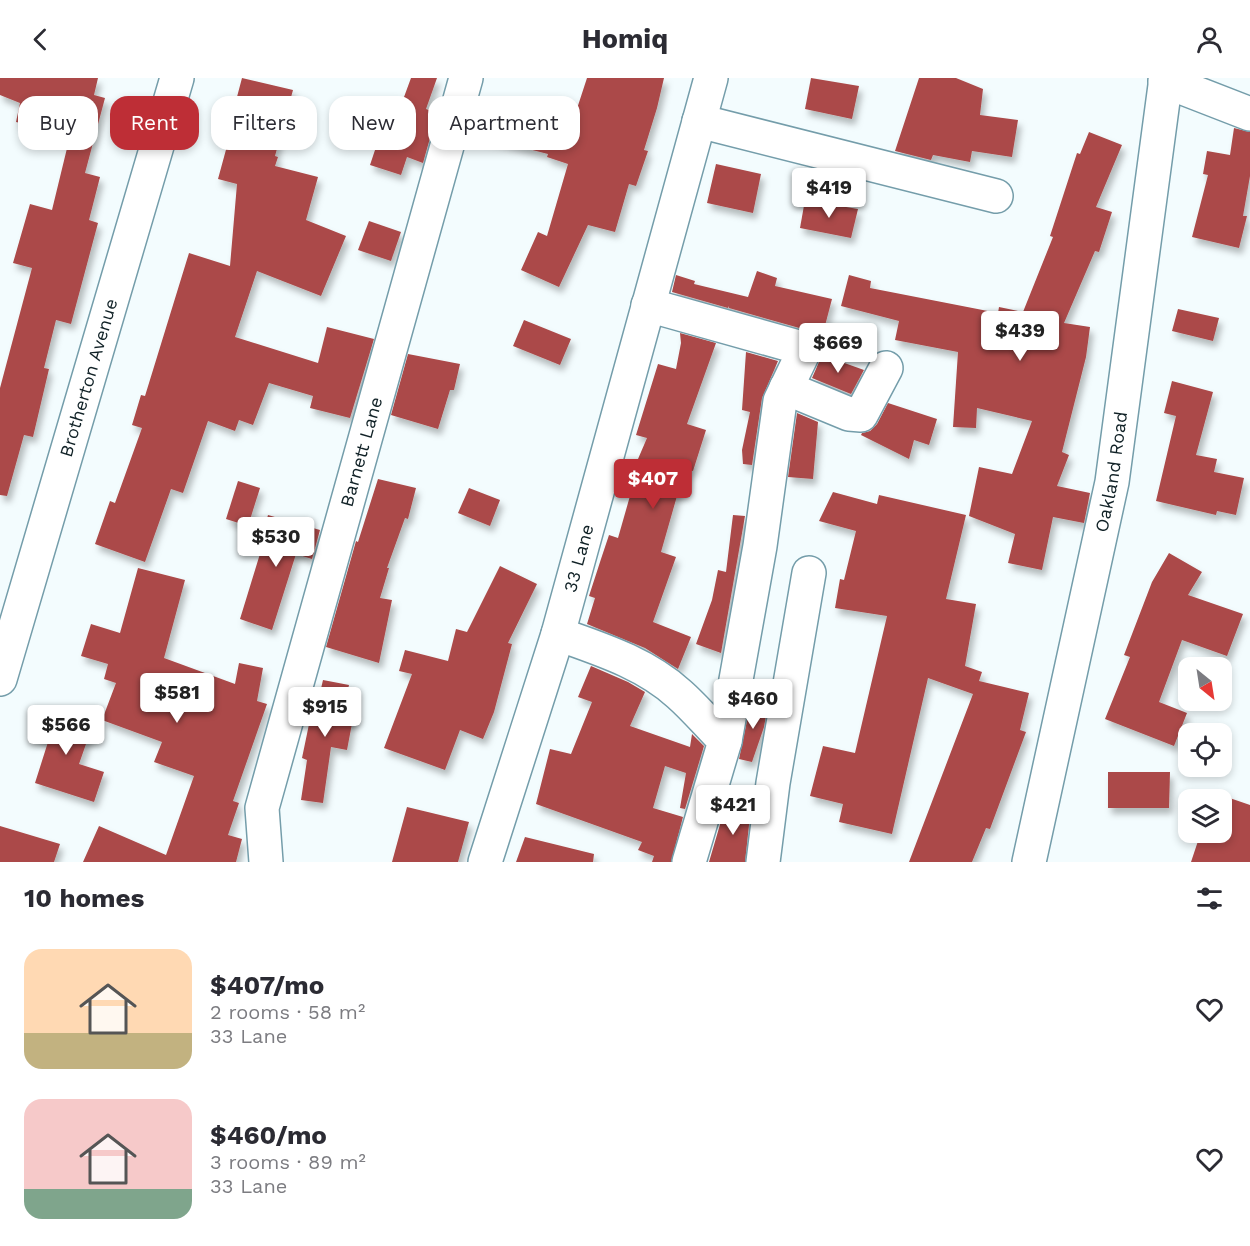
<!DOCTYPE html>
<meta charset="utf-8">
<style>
:root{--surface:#fff;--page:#f7f7f7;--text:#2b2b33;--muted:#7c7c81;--accent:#be2e36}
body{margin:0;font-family:"Work Sans",sans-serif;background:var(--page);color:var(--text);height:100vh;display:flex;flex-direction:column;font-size:22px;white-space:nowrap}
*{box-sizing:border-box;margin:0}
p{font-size:20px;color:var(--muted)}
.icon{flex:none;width:33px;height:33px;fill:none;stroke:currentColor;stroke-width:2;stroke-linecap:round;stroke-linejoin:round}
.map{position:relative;height:784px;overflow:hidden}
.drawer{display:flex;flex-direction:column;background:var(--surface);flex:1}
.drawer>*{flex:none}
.top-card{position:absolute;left:18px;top:18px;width:600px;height:54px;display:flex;gap:12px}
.needle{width:39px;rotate:150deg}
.controls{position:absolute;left:1178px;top:579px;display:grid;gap:12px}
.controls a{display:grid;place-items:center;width:54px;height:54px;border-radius:12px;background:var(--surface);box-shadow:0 3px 9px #0003;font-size:30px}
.price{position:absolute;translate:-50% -51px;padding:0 14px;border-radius:6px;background:#fff;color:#222;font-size:20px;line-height:39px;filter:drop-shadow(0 2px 3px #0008)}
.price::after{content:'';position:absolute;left:50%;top:36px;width:18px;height:14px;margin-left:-9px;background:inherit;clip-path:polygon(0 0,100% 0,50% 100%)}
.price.on{background:var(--accent);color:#fff}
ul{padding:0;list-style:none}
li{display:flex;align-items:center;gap:18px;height:150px;padding:0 24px}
li span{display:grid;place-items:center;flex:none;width:168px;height:120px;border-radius:18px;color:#555}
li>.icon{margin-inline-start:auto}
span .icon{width:72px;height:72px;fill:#fffc;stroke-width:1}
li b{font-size:26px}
h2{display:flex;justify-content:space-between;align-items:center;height:72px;padding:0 24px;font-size:26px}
.tag{padding:0 21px;border-radius:18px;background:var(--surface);box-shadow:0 3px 9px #0003;font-size:21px;line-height:54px}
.tag.on{background:var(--accent);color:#fff}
header{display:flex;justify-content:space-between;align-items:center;height:78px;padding:0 24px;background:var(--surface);font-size:27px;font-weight:700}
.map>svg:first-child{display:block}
.building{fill:#ab4948;filter:url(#shadow)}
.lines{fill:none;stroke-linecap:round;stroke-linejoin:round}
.minor-casing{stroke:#749daa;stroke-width:36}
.minor{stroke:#fff;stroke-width:33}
.labels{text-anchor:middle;stroke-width:6;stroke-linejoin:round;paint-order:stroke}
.street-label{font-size:18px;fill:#102126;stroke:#f3fcfe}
</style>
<header><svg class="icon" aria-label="back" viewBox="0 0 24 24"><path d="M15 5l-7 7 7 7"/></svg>Homiq<svg class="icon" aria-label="person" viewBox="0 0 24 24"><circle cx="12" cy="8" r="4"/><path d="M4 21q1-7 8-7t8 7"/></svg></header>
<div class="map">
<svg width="1250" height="784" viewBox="0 0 1250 784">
<defs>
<filter id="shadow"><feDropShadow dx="3.5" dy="6" stdDeviation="3" flood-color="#0004"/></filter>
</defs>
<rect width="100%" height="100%" fill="#f3fcfe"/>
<g class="building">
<path d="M0,0H98L94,17L105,20L85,95L100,99L89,142L98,145L71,246L56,242L44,290L49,291L33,359L24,357L7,418L0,417V310L32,190L13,185L30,126L52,132L69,62L48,58L50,52L16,44L20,25L0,17Z"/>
<path d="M242,0L293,12L275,78L278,79L275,88L318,99L306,142L346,158L321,218L257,193L235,259L318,285L327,249L374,261L350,340L310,330L313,318L269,305L253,347L239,342L235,353L208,343L183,415L171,411L145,484L95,466L110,423L115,425L142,350L132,347L141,317L145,318L189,175L230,188L237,106L218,101L236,35L233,34Z"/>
<path d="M411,0H437L426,31L437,35L423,85L407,79L401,97L370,87L377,66L386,68Z"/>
<path d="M587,0H664L657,30L644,72L648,73L636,108L629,106L615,154L588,147L559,209L521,192L538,154L547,158L568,86L547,79L548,76L470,56L479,23L571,49Z"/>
<path d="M811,0L859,8L852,41L805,31Z"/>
<path d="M919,0H956L983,11L980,37L1018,42L1012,79L972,73L970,84L933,77L931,82L895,73Z"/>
<path d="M1234,50L1250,54V98L1243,138H1247L1239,170L1192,159L1208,97L1203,96L1207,73L1230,77Z"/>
<path d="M1089,54L1122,67L1096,129L1112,134L1099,174L1095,173L1064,245L1090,249L1086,279L1062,374L1069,377L1057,408L1090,415L1084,445L1053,439L1042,492L1008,485L1015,456L969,438L979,389L1012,396L1032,343L977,330L976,350L953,349L958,274L895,262L899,243L841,228L849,197L871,203L870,210L998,235L999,229L1023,234L1053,159L1050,158L1077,75L1080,76Z"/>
<path d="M716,86L761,96L753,135L707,125Z"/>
<path d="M805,122L858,131L851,160L800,150Z"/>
<path d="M369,143L401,154L391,183L358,172Z"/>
<path d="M757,193L777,200L775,208L832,221L821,263L819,258L810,253L729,230V228L728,230L672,214L676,197L695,203L694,206L748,219Z"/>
<path d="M1178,231L1219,240L1213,263L1172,253Z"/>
<path d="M524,242L571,261L560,287L513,268Z"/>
<path d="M680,255L716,265L687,346L706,352L693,393L689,392L683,412L679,411L661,474L676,479L653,544L691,559L678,591L645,570L587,546L595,520L589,518L601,481L609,457L618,460L634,404L629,402L647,360L636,357L658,286L676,291L681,265Z"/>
<path d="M746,274L778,283L762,320L752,387L743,386L742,372L750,334L742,332Z"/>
<path d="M408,276L460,286L454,312H450L438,351L391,337Z"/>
<path d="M822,277L864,292L851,316L812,300Z"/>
<path d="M1172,303L1213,314L1196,377L1217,381L1214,394L1244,400L1236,437L1217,433L1216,437L1156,423L1176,338L1164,335Z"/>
<path d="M888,325L937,341L929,367L914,362L909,381L861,357L862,355L870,353L877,346Z"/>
<path d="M797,335L818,344L813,401L788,399Z"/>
<path d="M378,401L416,410L408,441L405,440L387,490H389L380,520L392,522L379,585L326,569L356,463L358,464Z"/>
<path d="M238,403L260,410L248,448L226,441Z"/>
<path d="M469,410L500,422L490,448L458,435Z"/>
<path d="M833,414L877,426L879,417L966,437L946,521L976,526L965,588L982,594L979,603L1029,615L1020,652L1026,654L990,751L986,750L972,784H909L973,616L928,600L892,756L839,744L843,726L810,718L823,668L855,675L887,538L835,530L840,501L844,502L856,453L819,443Z"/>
<path d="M268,437L320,452L312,481L296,476L272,552L240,541L263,466L260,465Z"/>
<path d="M733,437L745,438L721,575L696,566L712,522L718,492L726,494Z"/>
<path d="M1169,475L1202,494L1188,517L1243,536L1227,578L1182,562L1159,624L1187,635L1174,668L1105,641L1130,579L1124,577L1152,504Z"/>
<path d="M500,488L537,506L508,565L512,566L494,634L483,661L460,652L445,692L384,670L412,596L399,593L405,572L448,583L456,551L467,554Z"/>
<path d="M138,490L185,502L164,580L235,606L239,585L263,590L257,623L267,626L233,723L239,725L228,757L242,761L236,784H83L99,748L166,777L194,698L154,684L162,664L102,642L116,605L104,601L108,586L81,578L91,546L120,555Z"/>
<path d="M591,588L628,604L645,614L630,648L690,669L692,656L704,668L685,731L680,730L686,695L665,688L653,730L683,739L671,784H652L654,778L638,772L642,764L536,726L550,671L571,676L592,624L578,619Z"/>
<path d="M323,602L349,607L343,633L354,635L347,672L331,669L323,725L301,722L307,682L302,680L313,627L317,628Z"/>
<path d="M751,623L768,626L764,649L752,684L739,681Z"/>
<path d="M44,631L93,646L79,686L104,694L94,724L35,705L48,664L34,659Z"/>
<path d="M1108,694H1170L1169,730H1108Z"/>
<path d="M1215,715L1250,727V784H1191L1201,754H1221V722H1213Z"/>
<path d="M745,717L752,719L745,784H709L724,733L740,737Z"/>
<path d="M407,729L469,744L458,784H392Z"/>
<path d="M0,748L60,766L54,784H0Z"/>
<path d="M525,759L594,776L593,784H516Z"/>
</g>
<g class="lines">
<defs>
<g id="minor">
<path d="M1165,3L1250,36"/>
<path d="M699,43L996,118"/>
<path d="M648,227L805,271L780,323L760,468L725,663"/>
<path d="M786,310L849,336L861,337L886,290"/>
<path d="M558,556C600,571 645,585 679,616C695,630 709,647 725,663L689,784"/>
<path id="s1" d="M0,601L177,0"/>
<path id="s2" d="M266,784L262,730L466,0"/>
<path id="s3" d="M485,784L558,556L711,0"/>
<path d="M763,784L773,705L809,495"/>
<path id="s4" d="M1029,784L1112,404L1166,0"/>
</g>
</defs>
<use href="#minor" class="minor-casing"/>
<use href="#minor" class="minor"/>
</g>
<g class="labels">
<g class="street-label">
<text dy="6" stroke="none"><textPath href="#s1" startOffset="314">Brotherton Avenue</textPath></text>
<text dy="6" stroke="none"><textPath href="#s2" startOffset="424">Barnett Lane</textPath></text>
<text dy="6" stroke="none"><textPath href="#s4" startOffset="399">Oakland Road</textPath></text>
<text dy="6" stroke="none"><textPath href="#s3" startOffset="318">33 Lane</textPath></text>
</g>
</g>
</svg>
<div class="controls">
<a><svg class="needle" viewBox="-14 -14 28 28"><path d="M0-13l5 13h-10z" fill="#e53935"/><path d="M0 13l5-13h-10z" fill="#7c7c81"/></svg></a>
<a><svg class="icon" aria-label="locate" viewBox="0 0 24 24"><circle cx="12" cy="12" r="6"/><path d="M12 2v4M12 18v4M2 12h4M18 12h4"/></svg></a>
<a><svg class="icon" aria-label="layers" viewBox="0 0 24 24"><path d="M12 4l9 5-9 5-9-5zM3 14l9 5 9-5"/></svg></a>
</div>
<b class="price" style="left:829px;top:141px">$419</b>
<b class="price" style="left:1020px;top:284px">$439</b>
<b class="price" style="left:838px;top:296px">$669</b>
<b class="price on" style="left:653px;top:432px">$407</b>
<b class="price" style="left:276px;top:490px">$530</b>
<b class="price" style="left:177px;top:646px">$581</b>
<b class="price" style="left:753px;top:652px">$460</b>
<b class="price" style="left:325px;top:660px">$915</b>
<b class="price" style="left:66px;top:678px">$566</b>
<b class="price" style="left:733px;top:758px">$421</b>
<div class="top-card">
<a class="tag">Buy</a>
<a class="tag on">Rent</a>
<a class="tag">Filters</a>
<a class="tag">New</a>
<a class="tag">Apartment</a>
</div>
</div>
<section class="drawer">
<h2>10 homes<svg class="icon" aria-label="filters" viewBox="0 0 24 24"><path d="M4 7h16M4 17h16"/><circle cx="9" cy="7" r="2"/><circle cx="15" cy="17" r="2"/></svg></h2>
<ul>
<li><span style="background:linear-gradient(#ffd9b3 70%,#c2b280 0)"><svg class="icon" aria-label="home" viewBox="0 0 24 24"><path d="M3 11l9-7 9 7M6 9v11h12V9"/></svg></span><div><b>$407/mo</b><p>2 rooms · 58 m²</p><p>33 Lane</p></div><svg class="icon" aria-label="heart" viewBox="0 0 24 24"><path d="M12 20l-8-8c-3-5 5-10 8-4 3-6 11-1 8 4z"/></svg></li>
<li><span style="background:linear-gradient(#f6c9c9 75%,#7fa58c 0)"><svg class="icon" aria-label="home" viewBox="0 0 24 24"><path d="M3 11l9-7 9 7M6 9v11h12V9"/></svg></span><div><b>$460/mo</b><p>3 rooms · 89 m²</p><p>33 Lane</p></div><svg class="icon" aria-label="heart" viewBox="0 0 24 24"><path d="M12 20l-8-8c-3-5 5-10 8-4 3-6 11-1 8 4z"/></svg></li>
</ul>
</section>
